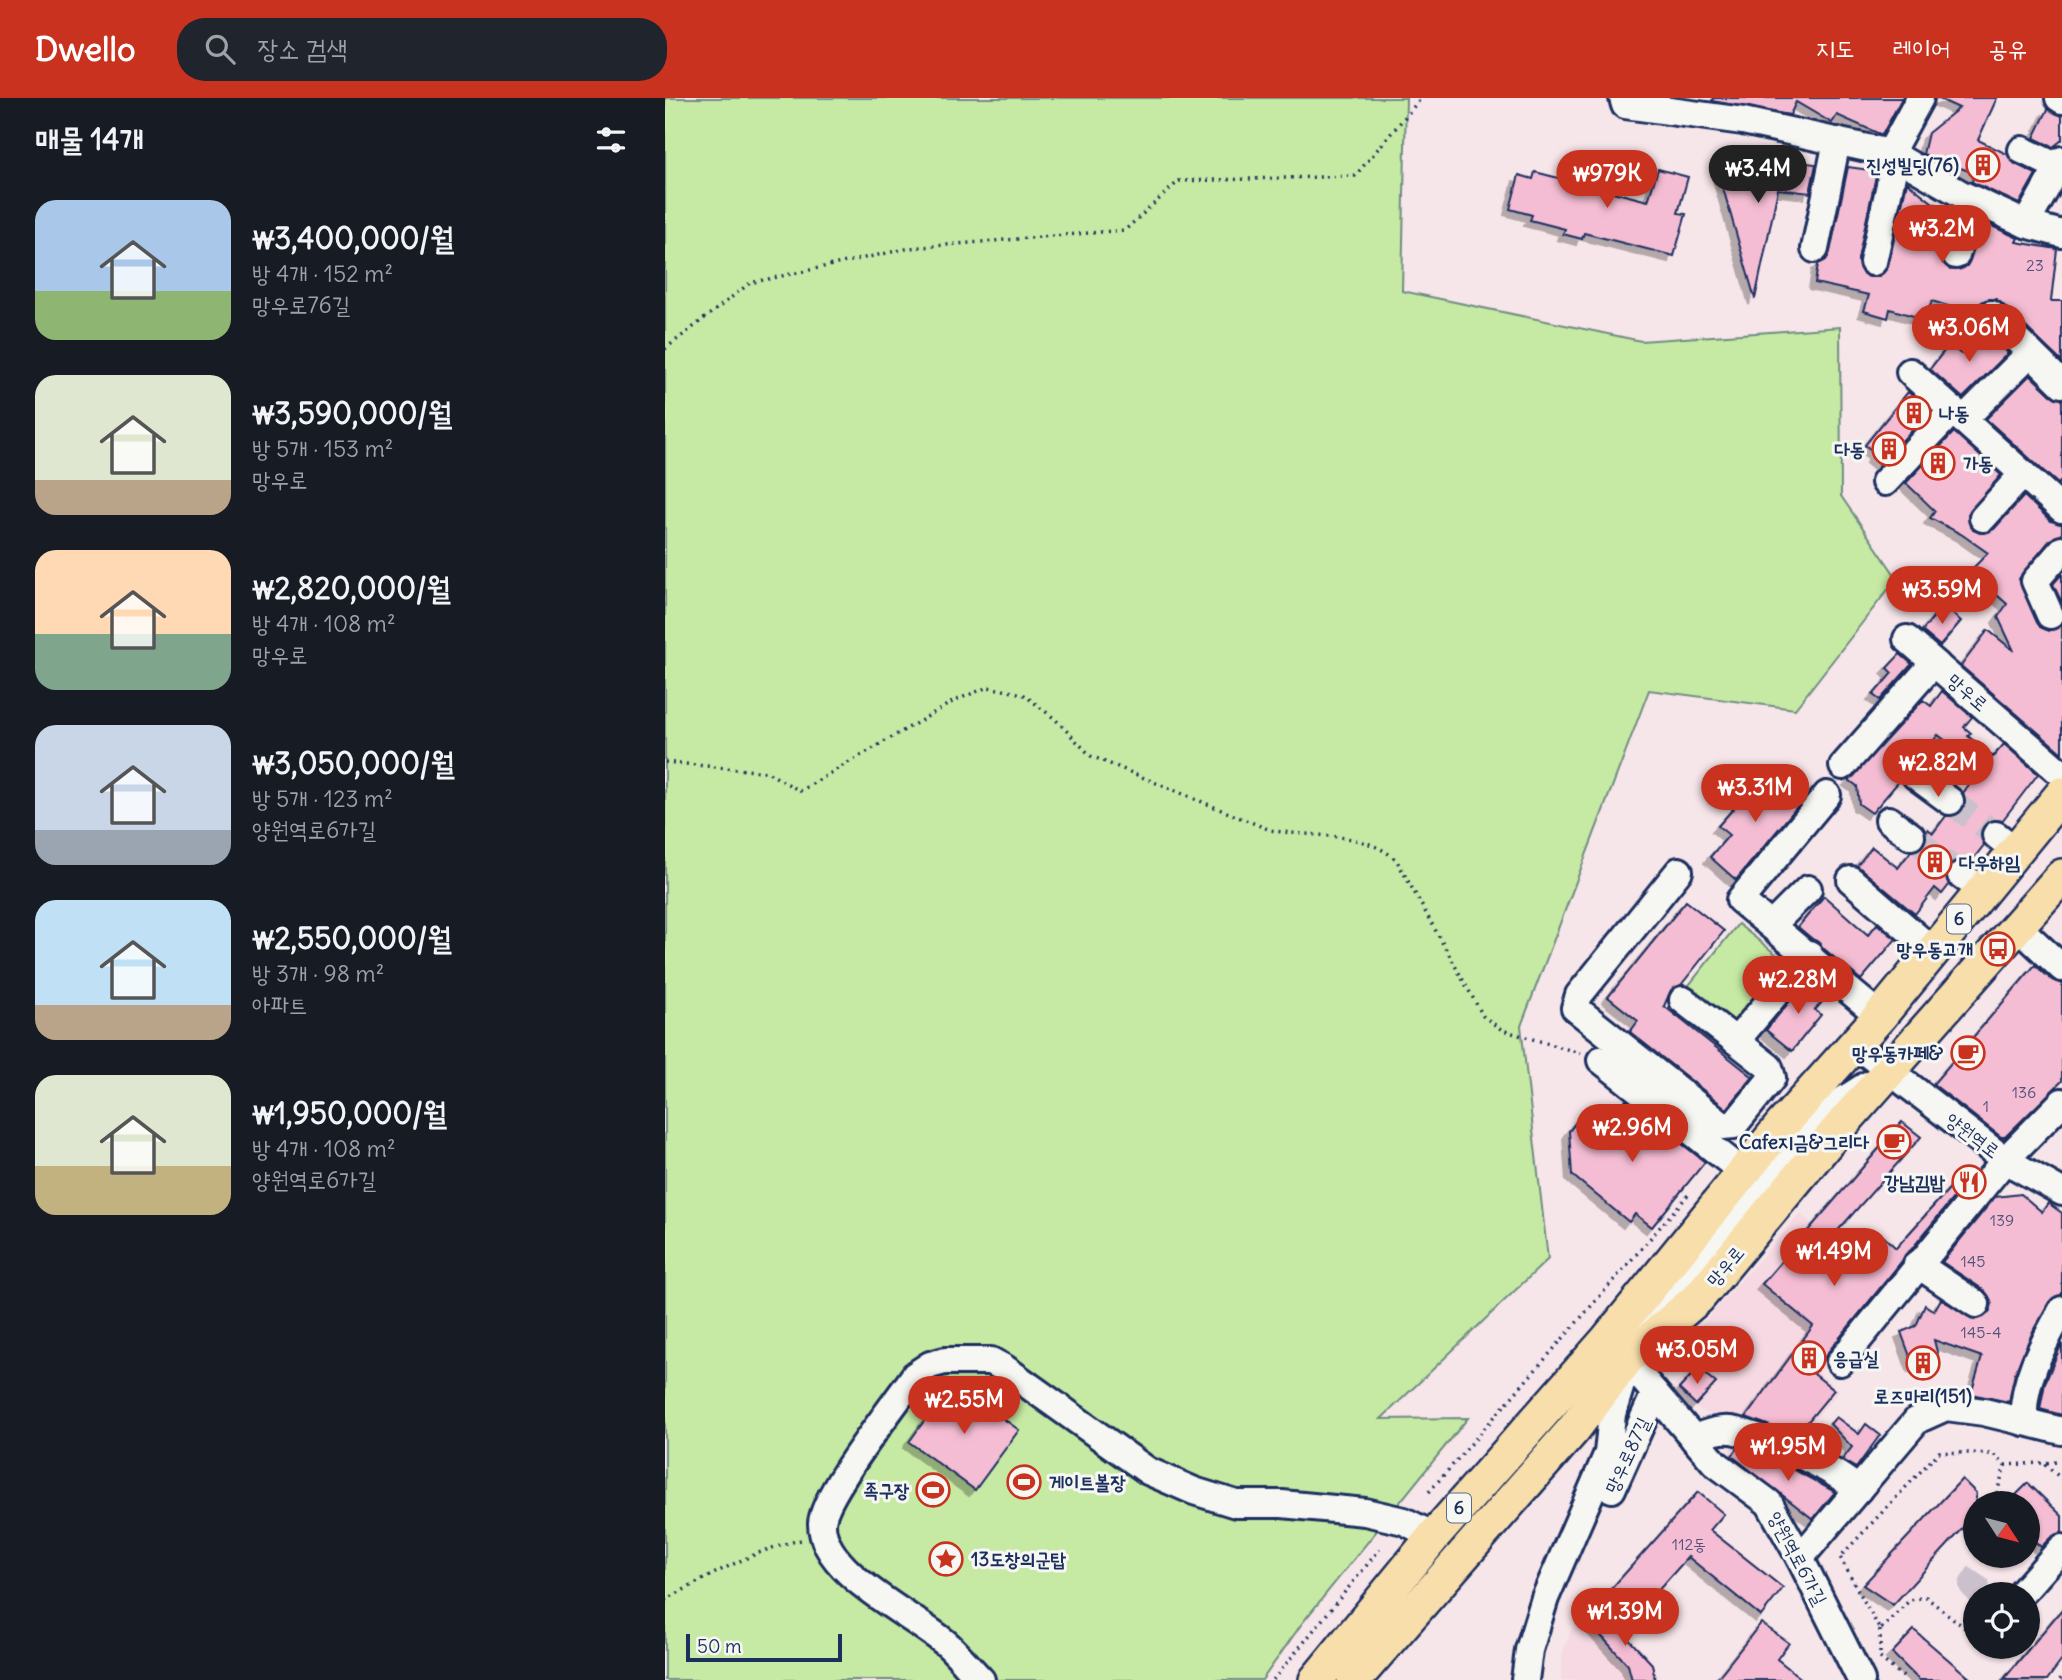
<!DOCTYPE html>
<html lang="ko">
<meta charset="utf-8">
<style>
:root{--surface:#171b24;--page:#20242c;--text:#f1f3f6;--muted:#9ea1a6;--accent:#c8321e}
body{margin:0;font-family:Delius,"Poor Story",sans-serif;background:var(--page);color:var(--text);height:100vh;display:flex;flex-direction:column;font-size:26px;white-space:nowrap}
*{box-sizing:border-box;margin:0}
p{font-size:23px;color:var(--muted)}
.icon{flex:none;width:38px;height:38px;fill:none;stroke:currentColor;stroke-width:2;stroke-linecap:round;stroke-linejoin:round}
.map{position:relative;flex:1;overflow:hidden}
.drawer{display:flex;flex-direction:column;background:var(--surface);width:665px}
.drawer>*{flex:none}
.needle{width:46px;rotate:126deg}
.tools{position:absolute;left:1298px;top:1393px;display:grid;gap:14px}
.tools a{display:grid;place-items:center;width:77px;height:77px;border-radius:50%;background:var(--surface);box-shadow:0 2px 5px #0004;font-size:35px}
.scale{position:absolute;left:21px;bottom:18px;width:156px;box-sizing:border-box;padding-left:7px;border:4px solid #1b2f5e;border-top:0;font-size:19px;line-height:24px;white-space:nowrap;color:#1b2f5e;-webkit-text-stroke:5px #f6f6f2;paint-order:stroke}
.price{position:absolute;translate:-50% -60px;padding:0 16px;border-radius:24px;background:var(--accent);color:#fff;font-size:23px;line-height:46px;filter:drop-shadow(0 2px 4px #0008)}
.price::after{content:'';position:absolute;left:50%;top:42px;width:21px;height:16px;margin-left:-10px;background:inherit;clip-path:polygon(0 0,100% 0,50% 100%)}
.price.selected{background:#222;color:#fff}
ul{padding:0;list-style:none}
li{display:flex;align-items:center;gap:21px;height:175px;padding:0 35px}
li span{display:grid;place-items:center;flex:none;width:196px;height:140px;border-radius:21px;color:#555}
li>.icon{margin-inline-start:auto}
span .icon{width:84px;height:84px;fill:#fffc;stroke-width:1}
li b{font-size:30px}
h2{display:flex;justify-content:space-between;align-items:center;height:84px;padding:0 35px;font-size:30px}
header{display:flex;align-items:center;gap:42px;box-sizing:border-box;height:98px;padding:0 35px;background:var(--accent);color:#fff}
header strong{font-size:33px}
nav{display:flex;gap:38px;margin-inline-start:auto;font-size:24px}
.search{width:490px;height:63px;background:var(--page);display:flex;align-items:center;gap:18px;box-sizing:border-box;padding:0 24px;border-radius:28px;color:var(--muted);font-size:26px}
main{display:flex;flex:1;min-height:0}
.map>svg:first-child{display:block}
.built{fill:#f6d9e2}
.green{fill:#c6eaa4;stroke:#708c81;stroke-width:2}
.building{fill:#f5bdd3;stroke:#1b2f5e;stroke-width:2;filter:url(#shadow)}
.lines{fill:none;stroke-linecap:round;stroke-linejoin:round}
.minor-tunnel{stroke:#cac1cd;stroke-width:26;stroke-dasharray:26 13;stroke-linecap:butt}
.minor-casing{stroke:#1b2f5e;stroke-width:32}
.major-casing{stroke:#1b2f5e;stroke-width:38}
.path{stroke:#1b2f5e;stroke-width:3.5;stroke-dasharray:2 5;stroke-linecap:butt}
.minor{stroke:#f6f6f2;stroke-width:26}
.major{stroke:#f8deab;stroke-width:33}
.labels{text-anchor:middle;stroke-width:6;stroke-linejoin:round;paint-order:stroke}
.number-label{font-size:16px;fill:#52527b}
.shield{fill:#f6f6f2;stroke:#5d6b8a;stroke-width:2}
.shield-label{font-size:18px;font-weight:bold;fill:#1b2f5e}
.poi-label{font-size:19px;font-weight:bold;fill:#1b2f5e;stroke:#f6f6f2;text-anchor:end}
.street-label{font-size:19px;fill:#1b2f5e;stroke:#f6f6f2}
</style>
<header>
<strong>Dwello</strong>
<div class="search"><svg class="icon" aria-label="search" viewBox="0 0 24 24"><circle cx="10" cy="10" r="6"/><path d="M15 15l6 6"/></svg>장소 검색</div>
<nav><a>지도</a><a>레이어</a><a>공유</a></nav>
</header>
<main>
<section class="drawer">
<h2>매물 14개<svg class="icon" aria-label="filters" viewBox="0 0 24 24"><path d="M4 7h16M4 17h16"/><circle cx="9" cy="7" r="2"/><circle cx="15" cy="17" r="2"/></svg></h2>
<ul>
<li><span style="background:linear-gradient(#a9c7e8 65%,#8fb573 0)"><svg class="icon" aria-label="home" viewBox="0 0 24 24"><path d="M3 11l9-7 9 7M6 9v11h12V9"/></svg></span><div><b>₩3,400,000/월</b><p>방 4개 · 152 m²</p><p>망우로76길</p></div></li>
<li><span style="background:linear-gradient(#dfe7d0 75%,#b9a48a 0)"><svg class="icon" aria-label="home" viewBox="0 0 24 24"><path d="M3 11l9-7 9 7M6 9v11h12V9"/></svg></span><div><b>₩3,590,000/월</b><p>방 5개 · 153 m²</p><p>망우로</p></div></li>
<li><span style="background:linear-gradient(#ffd9b3 60%,#7fa58c 0)"><svg class="icon" aria-label="home" viewBox="0 0 24 24"><path d="M3 11l9-7 9 7M6 9v11h12V9"/></svg></span><div><b>₩2,820,000/월</b><p>방 4개 · 108 m²</p><p>망우로</p></div></li>
<li><span style="background:linear-gradient(#c9d6e8 75%,#9aa5b1 0)"><svg class="icon" aria-label="home" viewBox="0 0 24 24"><path d="M3 11l9-7 9 7M6 9v11h12V9"/></svg></span><div><b>₩3,050,000/월</b><p>방 5개 · 123 m²</p><p>양원역로6가길</p></div></li>
<li><span style="background:linear-gradient(#bfe0f5 75%,#b9a48a 0)"><svg class="icon" aria-label="home" viewBox="0 0 24 24"><path d="M3 11l9-7 9 7M6 9v11h12V9"/></svg></span><div><b>₩2,550,000/월</b><p>방 3개 · 98 m²</p><p>아파트</p></div></li>
<li><span style="background:linear-gradient(#dfe7d0 65%,#c2b280 0)"><svg class="icon" aria-label="home" viewBox="0 0 24 24"><path d="M3 11l9-7 9 7M6 9v11h12V9"/></svg></span><div><b>₩1,950,000/월</b><p>방 4개 · 108 m²</p><p>양원역로6가길</p></div></li>
</ul>
</section>
<div class="map">
<svg width="1397" height="1582" viewBox="0 0 1397 1582">
<defs>
<filter id="shadow"><feDropShadow dx="-6" dy="6" stdDeviation="0" flood-color="#0004"/></filter>
</defs>
<rect width="100%" height="100%" fill="#f6e5e9"/>
<filter id="ink" filterUnits="userSpaceOnUse"><feTurbulence type="fractalNoise" baseFrequency=".0143" numOctaves="2"/><feDisplacementMap in="SourceGraphic" scale="14" xChannelSelector="R" yChannelSelector="G"/><feConvolveMatrix kernelMatrix="1 2 1 2 8 2 1 2 1" color-interpolation-filters="sRGB"/></filter>
<g filter="url(#ink)">
<g class="built">
<path d="M1135,1116L1224,1191L1154,1275L1174,1293L1125,1350L1030,1310L1007,1290L1032,1265L1016,1250Z"/>
<path d="M923,1493L989,1565L992,1582H896L898,1553Z"/>
</g>
<g class="green">
<path d="M0,0H741L737,193L976,243L1175,229L1176,398L1232,480L1130,611L984,592L856,928L883,1161L716,1321L803,1320L638,1524L597,1582H0Z"/>
<path d="M1073,826L1122,865L1069,931L1020,892Z"/>
</g>
<g class="building">
<path d="M1048,0H1237L1217,37L1172,17L1167,25L1131,4L1125,17L1047,3Z"/>
<path d="M1272,0H1332L1313,42L1342,56L1350,66L1371,76L1354,106L1307,84L1309,75L1258,56L1263,35L1294,10Z"/>
<path d="M1383,11L1397,18V42L1388,49L1369,40Z"/>
<path d="M1059,59L1131,76L1133,64L1151,66L1145,95L1113,91L1090,201L1054,76Z"/>
<path d="M1183,69L1212,73L1193,161L1197,175L1204,179H1213L1223,168L1242,84L1268,105L1284,111L1281,117L1287,119L1276,160L1285,172L1302,168L1318,124L1353,140L1351,144L1392,151L1386,203H1397V264L1331,201L1315,205L1311,217L1267,203L1263,213L1258,211L1255,220L1225,211L1223,220L1199,213L1204,197L1150,185L1153,166L1161,162L1165,154Z"/>
<path d="M993,71L1023,79L1013,115L1021,116L1009,158L919,135L917,141L898,136L900,131L865,122L867,117L845,111L854,77L868,81L870,74L983,103Z"/>
<path d="M1321,233L1343,255L1298,300L1265,271L1284,247L1296,256Z"/>
<path d="M1365,277L1386,297L1397,301V382L1393,386L1321,321Z"/>
<path d="M1243,294L1265,313L1215,366L1207,359L1210,355L1200,347Z"/>
<path d="M1289,334L1336,377L1303,416L1308,432L1315,435L1329,431L1359,398L1386,423L1397,426V437L1385,442L1354,481L1375,529L1384,533L1397,527V655L1296,568L1323,532L1349,553L1333,519L1342,506L1305,473L1323,455L1296,436L1265,420L1270,413L1241,385Z"/>
<path d="M1397,476V505L1388,486Z"/>
<path d="M1278,507L1296,523L1275,548L1257,533Z"/>
<path d="M1235,556L1247,566L1215,602L1208,597L1227,575L1222,570Z"/>
<path d="M1277,593L1307,619L1299,629L1306,635L1303,638L1328,659L1339,646L1373,676L1337,723L1326,722L1318,728L1315,735L1319,747L1308,761L1290,762L1284,767L1280,776L1284,787L1277,796L1270,790L1250,816L1192,768L1207,749L1233,770L1246,753L1258,748L1263,731L1268,735L1281,718H1291L1297,713L1301,704L1298,695L1315,673L1312,670L1314,668L1273,637L1253,662L1239,668L1236,681L1207,715L1194,706L1192,688L1184,682L1258,602L1266,608Z"/>
<path d="M1114,675L1141,698L1071,782L1045,759L1064,737L1053,728L1084,693L1092,701Z"/>
<path d="M1159,798L1203,837L1212,826L1231,841L1196,882L1133,829Z"/>
<path d="M1021,803L1059,833L1016,887L1006,892L999,908L1088,979L1062,1011L965,934L973,923L943,899Z"/>
<path d="M1370,867L1387,882L1397,885V983L1340,1039H1336L1268,986Z"/>
<path d="M1149,883L1164,896L1150,912L1156,917L1127,953L1101,932L1139,886L1143,890Z"/>
<path d="M961,1002L1040,1064L987,1129L970,1116L964,1124L907,1077L904,1033L917,1017L936,1033Z"/>
<path d="M1237,1024L1256,1039L1161,1146L1189,1169L1219,1139L1231,1150L1300,1073L1306,1078L1163,1254L1149,1276L1169,1292L1131,1338L1081,1319L1148,1228L1097,1186Z"/>
<path d="M1356,1096L1377,1114L1383,1105L1397,1115V1196L1384,1204L1369,1231L1350,1275L1344,1304L1306,1296L1317,1259L1269,1242L1273,1258L1266,1259L1270,1271L1249,1269L1236,1234L1251,1228L1260,1207L1269,1213L1276,1201L1309,1222L1324,1215L1327,1206L1320,1193L1277,1164L1330,1099Z"/>
<path d="M1397,1245V1317L1375,1311L1380,1285Z"/>
<path d="M1033,1270L1051,1285L1031,1307L1014,1291Z"/>
<path d="M287,1284L354,1332L310,1392L244,1344Z"/>
<path d="M1171,1319L1194,1336L1201,1326L1215,1337L1191,1370L1177,1362L1187,1349L1165,1326Z"/>
<path d="M1073,1350L1128,1371L1170,1394L1148,1421L1067,1358Z"/>
<path d="M1297,1381L1311,1395V1416L1228,1507L1198,1487Z"/>
<path d="M1363,1385L1397,1418V1435L1386,1439L1376,1449L1363,1437V1405H1343Z"/>
<path d="M1033,1394L1059,1416L1045,1432L1118,1490L1096,1518L1023,1459L975,1513L946,1491Z"/>
<path d="M1397,1511V1562L1382,1582H1338Z"/>
<path d="M934,1518L964,1524L956,1533L987,1566L990,1582H967L963,1567L928,1529Z"/>
<path d="M1096,1525L1124,1545L1112,1561L1138,1582H1051Z"/>
<path d="M1249,1532L1307,1582H1254L1227,1555Z"/>
</g>
<g class="lines">
<g class="minor-tunnel">
<path d="M1285,703L1331,737"/>
<path d="M1246,738L1296,777"/>
<path d="M1316,1496L1307,1487L1321,1466"/>
</g>
<defs>
<g id="minor">
<path d="M958,0L960,7L1078,23L1225,55L1296,96L1361,126L1397,136"/>
<path d="M1394,0L1397,2"/>
<path d="M1357,52L1393,69"/>
<path d="M1225,55L1255,0"/>
<path d="M1361,126L1397,62"/>
<path d="M1150,151L1172,43"/>
<path d="M1291,157L1309,102"/>
<path d="M1208,164L1231,59"/>
<path d="M1326,216L1397,286"/>
<path d="M1245,274L1397,411"/>
<path d="M1298,322L1365,255"/>
<path d="M1220,384L1288,312"/>
<path d="M1318,420L1358,376"/>
<path d="M1385,517L1370,483L1397,452"/>
<path d="M1242,541L1272,567"/>
<path d="M1178,668L1269,565L1397,676"/>
<path d="M1251,678L1285,703"/>
<path d="M1162,697L1075,802L1215,918"/>
<path d="M1224,722L1246,738"/>
<path d="M1331,737L1350,752"/>
<path d="M1014,773L914,897L910,910L1058,1028L1069,1027L1107,980L1104,969L1071,943L1144,856"/>
<path d="M1296,777L1317,792"/>
<path d="M1186,782L1268,853"/>
<path d="M1107,827L1143,791"/>
<path d="M1351,827L1397,870"/>
<path d="M1018,902L1071,943"/>
<path d="M1190,946L1340,1062L1397,1094"/>
<path d="M936,962L1078,1074"/>
<path d="M1252,1166L1311,1206"/>
<path d="M982,1234L1010,1194L1163,1012L1202,987"/>
<path d="M1175,1264L1340,1062L1397,1004"/>
<path d="M990,1295L1050,1365L1104,1405L1135,1460L1196,1582"/>
<path d="M1359,1324C1356,1285 1378,1246 1397,1212"/>
<path d="M1029,1341C1040,1335 1059,1329 1071,1333C1105,1341 1167,1369 1193,1392"/>
<path d="M947,1391L990,1295L954,1253"/>
<path d="M1135,1460L1252,1322L1281,1309L1319,1314L1397,1333"/>
<path d="M1356,1496L1397,1450"/>
<path d="M316,1582C305,1571 295,1558 283,1547C250,1517 156,1476 157,1425C158,1396 231,1305 250,1277L265,1267L280,1263H326L339,1270L483,1373L529,1393L571,1406H617L700,1414L739,1423L769,1438"/>
<path d="M860,1582L864,1552L880,1500L943,1355L947,1316L961,1270"/>
</g>
<g id="major">
<path d="M651,1582L769,1438L942,1242L1117,1027L1215,918L1397,696"/>
<path d="M689,1582L908,1332L963,1260L1033,1200L1179,1024L1397,778"/>
</g>
</defs>
<use href="#minor" class="minor-casing"/>
<use href="#major" class="major-casing"/>
<g class="path">
<path d="M0,251L85,185L245,150L460,132L514,83L690,78L756,0"/>
<path d="M0,664L102,674L135,693L289,603L323,589L358,596L390,621L426,658L605,732C647,740 701,732 732,763L818,918L837,932L915,955"/>
<path d="M1340,1367L1395,1364"/>
<path d="M1380,1367L1397,1381"/>
<path d="M764,1394L1023,1097"/>
<path d="M0,1502C43,1479 88,1452 136,1442"/>
<path d="M1215,1532V1560L1242,1582"/>
<path d="M1311,1539L1261,1499L1245,1502L1215,1532L1175,1459L1274,1354L1328,1356L1340,1367L1329,1405"/>
<path d="M1323,1549H1326"/>
<path d="M608,1582L715,1451"/>
<path d="M1395,1582L1397,1579"/>
</g>
<use href="#minor" class="minor"/>
<use href="#major" class="major"/>
</g>
</g>
<defs>
<symbol id="building-ring" viewBox="-11 -11 22 22"><circle r="9.5" fill="#f6f6f2" stroke="#c8321e" stroke-width="1.5"/><path d="M-4-6H4V6H1V3H-1V6H-4ZM-2.5-4.3h1.7v1.8h-1.7ZM.8-4.3h1.7v1.8H.8ZM-2.5-1h1.7V.8h-1.7ZM.8-1h1.7V.8H.8Z" fill="#c8321e"/></symbol>
<symbol id="bus-ring" viewBox="-11 -11 22 22"><circle r="9.5" fill="#f6f6f2" stroke="#c8321e" stroke-width="1.5"/><path d="M-5-6H5V4H4V6H2V4H-2V6H-4V4H-5ZM-3.5-4V0h7V-4ZM-3.5 1.2v1.5H-2V1.2ZM2 1.2v1.5H3.5V1.2Z" fill="#c8321e"/></symbol>
<symbol id="cafe-ring" viewBox="-11 -11 22 22"><circle r="9.5" fill="#f6f6f2" stroke="#c8321e" stroke-width="1.5"/><path d="M-5.5-4.5H6V0H3Q3 3.5 0 3.5H-2.5Q-5.5 3.5-5.5 0ZM3-3.2v2h1.7v-2ZM-6 4.5H4V6H-6Z" fill="#c8321e"/></symbol>
<symbol id="restaurant-ring" viewBox="-11 -11 22 22"><circle r="9.5" fill="#f6f6f2" stroke="#c8321e" stroke-width="1.5"/><path d="M-5-6h1v4h1v-4h1v4h1v-4h1v5L-1.5 .5V6h-2V.5L-5-1ZM5-6V6H3V1.5H1.5Q1.5-4 5-6Z" fill="#c8321e"/></symbol>
<symbol id="stadium-ring" viewBox="-11 -11 22 22"><circle r="9.5" fill="#f6f6f2" stroke="#c8321e" stroke-width="1.5"/><path d="M0-5a6.5 5 0 1 0 0 10a6.5 5 0 1 0 0-10ZM-3.5-1.8h7v3.6h-7Z" fill="#c8321e"/></symbol>
<symbol id="sight-ring" viewBox="-11 -11 22 22"><circle r="9.5" fill="#f6f6f2" stroke="#c8321e" stroke-width="1.5"/><path d="M0-6L1.8-2.2L6-1.7L2.9 1.2L3.7 5.4L0 3.3L-3.7 5.4L-2.9 1.2L-6-1.7L-1.8-2.2Z" fill="#c8321e"/></symbol>
</defs>
<g fill-rule="evenodd">
<use href="#building-ring" x="1299" y="48" width="38" height="38"/>
<use href="#building-ring" x="1230" y="296" width="38" height="38"/>
<use href="#building-ring" x="1205" y="332" width="38" height="38"/>
<use href="#building-ring" x="1254" y="346" width="38" height="38"/>
<use href="#building-ring" x="1251" y="745" width="38" height="38"/>
<use href="#bus-ring" x="1314" y="832" width="38" height="38"/>
<use href="#cafe-ring" x="1284" y="936" width="38" height="38"/>
<use href="#cafe-ring" x="1210" y="1025" width="38" height="38"/>
<use href="#restaurant-ring" x="1285" y="1065" width="38" height="38"/>
<use href="#building-ring" x="1125" y="1241" width="38" height="38"/>
<use href="#building-ring" x="1239" y="1246" width="38" height="38"/>
<use href="#stadium-ring" x="340" y="1365" width="38" height="38"/>
<use href="#stadium-ring" x="249" y="1373" width="38" height="38"/>
<use href="#sight-ring" x="262" y="1442" width="38" height="38"/>
</g>
<g class="labels">
<g class="number-label">
<text x="1370" y="173">23</text>
<text x="1359" y="1000">136</text>
<text x="1321" y="1014">1</text>
<text x="1337" y="1128">139</text>
<text x="1308" y="1169">145</text>
<text x="1316" y="1240">145-4</text>
<text x="1024" y="1452">112동</text>
</g>
<g class="shield">
<rect x="1282" y="806.5" width="24" height="29" rx="5"/>
<rect x="782" y="1395.5" width="24" height="29" rx="5"/>
</g>
<g class="shield-label">
<text x="1294" y="827">6</text>
<text x="794" y="1416">6</text>
</g>
<g class="poi-label">
<text x="1294" y="74">진성빌딩(76)</text>
<text x="1274" y="322" text-anchor="start">나동</text>
<text x="1200" y="358">다동</text>
<text x="1298" y="372" text-anchor="start">가동</text>
<text x="1294" y="771" text-anchor="start">다우하임</text>
<text x="1308" y="858">망우동고개</text>
<text x="1278" y="962">망우동카페&amp;</text>
<text x="1204" y="1051">Cafe지금&amp;그리다</text>
<text x="1280" y="1091">강남김밥</text>
<text x="1168" y="1267" text-anchor="start">응급실</text>
<text x="1258" y="1305" text-anchor="middle">로즈마리(151)</text>
<text x="384" y="1391" text-anchor="start">게이트볼장</text>
<text x="244" y="1399">족구장</text>
<text x="306" y="1468" text-anchor="start">13도창의군탑</text>
</g>
<g class="street-label">
<text transform="translate(1303 594) rotate(41)" y="7">망우로</text>
<text transform="translate(1308 1037) rotate(37)" y="7">양원역로</text>
<text transform="translate(1060 1168) rotate(-50)" y="7">망우로</text>
<text transform="translate(962 1357) rotate(-65)" y="7">망우로87길</text>
<text transform="translate(1133 1460) rotate(62)" y="7">양원역로6가길</text>
</g>
</g>
</svg>
<div class="tools">
<a><svg class="needle" viewBox="-14 -14 28 28"><path d="M0-13l5 13h-10z" fill="#e53935"/><path d="M0 13l5-13h-10z" fill="#9ea1a6"/></svg></a>
<a><svg class="icon" aria-label="locate" viewBox="0 0 24 24"><circle cx="12" cy="12" r="6"/><path d="M12 2v4M12 18v4M2 12h4M18 12h4"/></svg></a>
</div>
<div class="scale">50 m</div>
<b class="price selected" style="left:1093px;top:107px">₩3.4M</b>
<b class="price" style="left:942px;top:112px">₩979K</b>
<b class="price" style="left:1277px;top:167px">₩3.2M</b>
<b class="price" style="left:1304px;top:266px">₩3.06M</b>
<b class="price" style="left:1277px;top:528px">₩3.59M</b>
<b class="price" style="left:1273px;top:701px">₩2.82M</b>
<b class="price" style="left:1090px;top:726px">₩3.31M</b>
<b class="price" style="left:1133px;top:918px">₩2.28M</b>
<b class="price" style="left:967px;top:1066px">₩2.96M</b>
<b class="price" style="left:1169px;top:1190px">₩1.49M</b>
<b class="price" style="left:1032px;top:1288px">₩3.05M</b>
<b class="price" style="left:299px;top:1338px">₩2.55M</b>
<b class="price" style="left:1123px;top:1385px">₩1.95M</b>
<b class="price" style="left:960px;top:1550px">₩1.39M</b>
</div>
</main>
